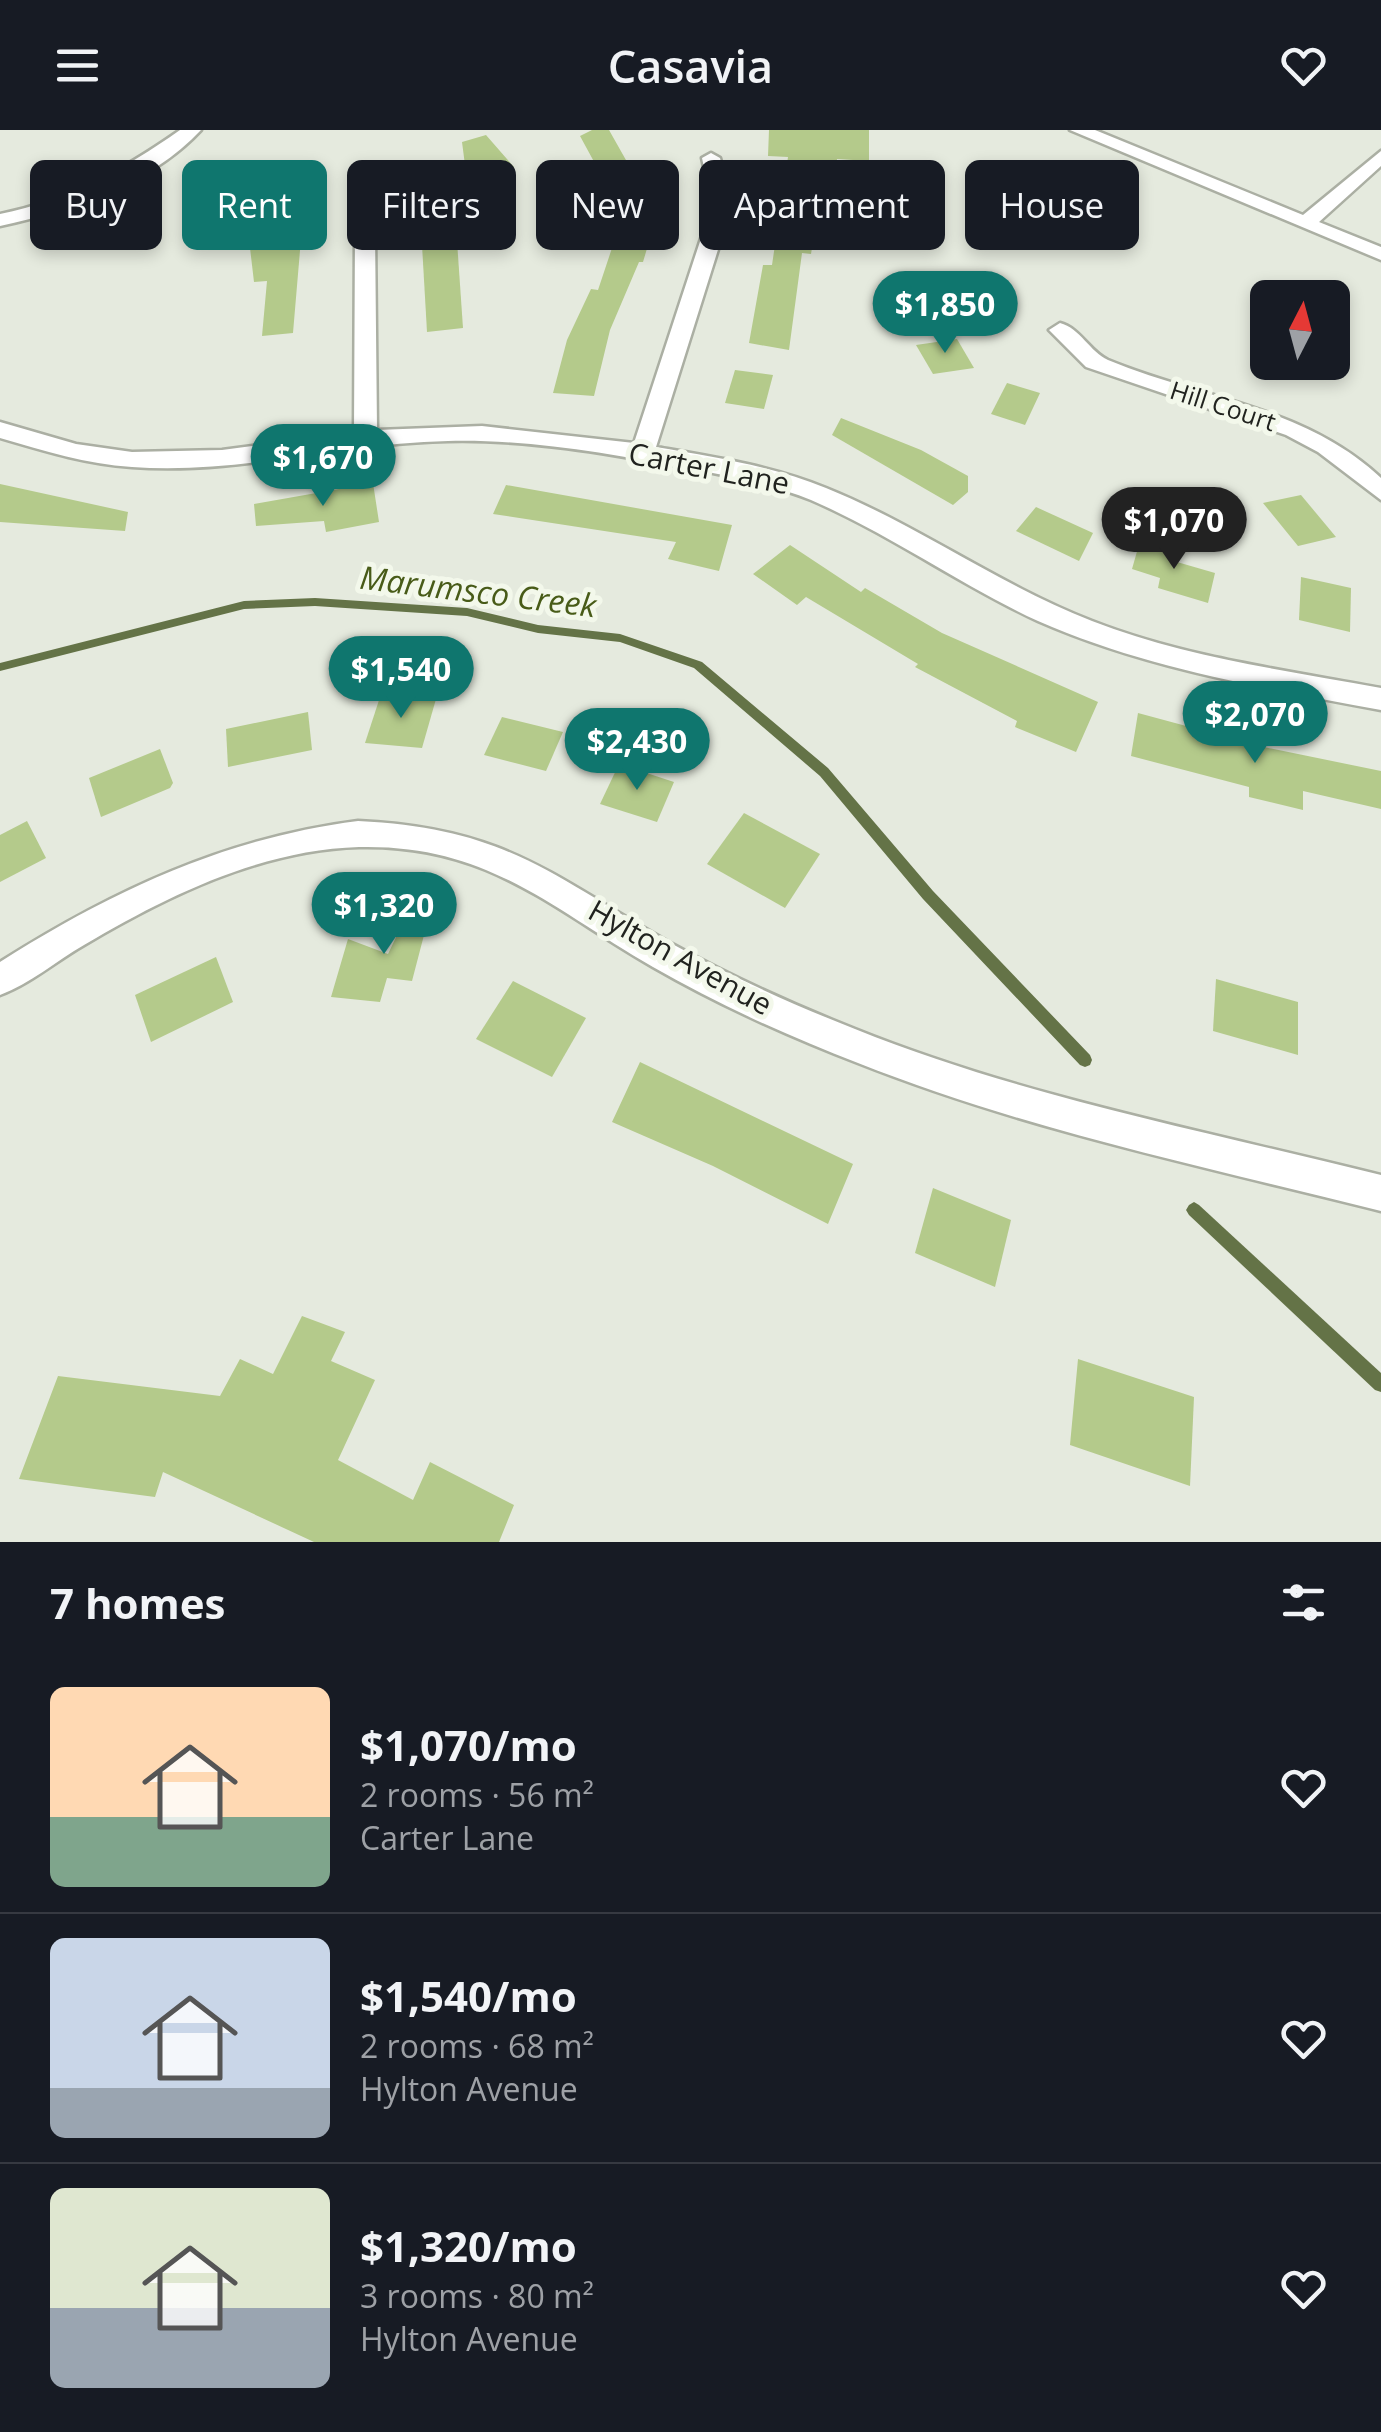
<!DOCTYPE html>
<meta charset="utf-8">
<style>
:root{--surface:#171b24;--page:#242831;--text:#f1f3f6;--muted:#9ea1a6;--line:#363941;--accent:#0f766e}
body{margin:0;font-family:"Open Sans",sans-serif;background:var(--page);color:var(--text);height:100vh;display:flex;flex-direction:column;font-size:38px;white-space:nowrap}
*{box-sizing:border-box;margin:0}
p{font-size:32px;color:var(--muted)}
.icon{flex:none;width:55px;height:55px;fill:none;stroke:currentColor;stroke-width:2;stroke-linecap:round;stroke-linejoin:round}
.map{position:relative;height:1412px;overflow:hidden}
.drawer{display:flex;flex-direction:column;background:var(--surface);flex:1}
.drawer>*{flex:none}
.banner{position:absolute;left:30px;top:30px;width:1322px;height:90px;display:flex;gap:20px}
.needle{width:65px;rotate:6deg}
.buttons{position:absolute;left:1250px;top:150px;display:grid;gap:20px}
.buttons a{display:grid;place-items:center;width:100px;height:100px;border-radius:15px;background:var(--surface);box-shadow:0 5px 15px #0003;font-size:50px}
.price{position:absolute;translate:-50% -85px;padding:0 22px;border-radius:35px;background:var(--accent);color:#fff;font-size:32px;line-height:65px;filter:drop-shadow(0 2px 5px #0008)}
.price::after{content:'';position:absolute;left:50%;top:60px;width:30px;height:22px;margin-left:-15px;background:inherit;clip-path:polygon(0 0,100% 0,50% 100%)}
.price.active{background:#222;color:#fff}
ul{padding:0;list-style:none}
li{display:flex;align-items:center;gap:30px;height:250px;padding:0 50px}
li+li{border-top:2px solid var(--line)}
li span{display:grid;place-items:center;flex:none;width:280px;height:200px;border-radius:15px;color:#555}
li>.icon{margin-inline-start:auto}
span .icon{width:120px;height:120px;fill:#fffc;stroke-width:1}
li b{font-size:42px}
h2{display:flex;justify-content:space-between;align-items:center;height:120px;padding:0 50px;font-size:42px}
.pill{padding:0 35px;border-radius:15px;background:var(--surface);box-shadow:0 5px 15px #0003;font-size:35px;line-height:90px}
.pill.active{background:var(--accent);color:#fff}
header{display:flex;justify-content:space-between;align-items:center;height:130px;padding:0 50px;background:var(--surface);font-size:45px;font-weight:600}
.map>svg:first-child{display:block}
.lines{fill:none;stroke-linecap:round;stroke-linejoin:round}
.stream{fill:#647347;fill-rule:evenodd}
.building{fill:#b4ca8b}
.street-casing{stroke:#abafa3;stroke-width:5}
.street{fill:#fff;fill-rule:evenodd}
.labels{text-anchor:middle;stroke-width:10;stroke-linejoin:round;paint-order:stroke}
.far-street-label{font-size:25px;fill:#21231f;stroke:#f3f8eb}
.street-label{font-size:30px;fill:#21231f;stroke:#f3f8eb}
.water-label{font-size:32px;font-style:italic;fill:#485b18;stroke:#f3f8eb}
</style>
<header><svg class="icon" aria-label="menu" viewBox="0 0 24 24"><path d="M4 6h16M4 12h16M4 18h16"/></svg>Casavia<svg class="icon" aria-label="heart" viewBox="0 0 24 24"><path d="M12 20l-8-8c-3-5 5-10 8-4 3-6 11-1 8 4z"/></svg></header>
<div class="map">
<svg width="1381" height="1412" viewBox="0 0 1381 1412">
<rect width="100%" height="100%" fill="#e5eade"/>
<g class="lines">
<g class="stream">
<path d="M315,468L467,478L538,495L620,504L702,532L828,638L933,761L1090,925L1092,930L1090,935L1085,937L1080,935L923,769L820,646L694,538L620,512L538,503L467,486L315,476L244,479L0,541V533L244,471Z"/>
<path d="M1194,1072L1199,1075L1381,1243V1262L1375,1260L1189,1085L1186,1080L1189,1075Z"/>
</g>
</g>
<g class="building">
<path d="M592,0H609L657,85L643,132H639L610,200L594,266L553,263L567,210L591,159L598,160L623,85L580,6Z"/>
<path d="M769,0H869V31L837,29L836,45L824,44L811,124L802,123L789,220L749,213L763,135H772L788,27L768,26Z"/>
<path d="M486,5L514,37L497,41L504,86L472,89L462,12Z"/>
<path d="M298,75L302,97L293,203L262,206L267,151L254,152L246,84Z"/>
<path d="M457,111L463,198L427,202L422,115Z"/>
<path d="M957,209L974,238L933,244L916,215Z"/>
<path d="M735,240L773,245L764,279L725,273Z"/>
<path d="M1007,253L1040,263L1025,295L991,284Z"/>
<path d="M841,288L921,320L968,346V362L953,375L832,305Z"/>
<path d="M373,353L379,392L326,402L324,391L256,396L254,374Z"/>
<path d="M0,354L128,382L125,401L0,392Z"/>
<path d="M506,355L732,395L719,441L668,429L676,412L493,384Z"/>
<path d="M1301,365L1336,407L1298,416L1263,373Z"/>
<path d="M1036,377L1093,403L1079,431L1016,401Z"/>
<path d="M1140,411L1180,422L1177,432L1215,443L1208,473L1158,458L1160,448L1132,439Z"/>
<path d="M790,415L861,462L865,458L942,503L1098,572L1076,622L1015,597L1017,591L915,537L918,534L806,467L797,475L753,444Z"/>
<path d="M1301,447L1351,458L1350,502L1299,490Z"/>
<path d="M381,564L436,569L422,618L365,613Z"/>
<path d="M308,582L312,620L228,637L226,599Z"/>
<path d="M1138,583L1201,600L1200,604L1381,641V679L1303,661V680L1249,667V657L1131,626Z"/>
<path d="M502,587L563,602L546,641L484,625Z"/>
<path d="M160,619L173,653L170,658L101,687L89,648Z"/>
<path d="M619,634L674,652L657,692L600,674Z"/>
<path d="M744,683L820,724L785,778L707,734Z"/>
<path d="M27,691L46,728L0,752V705Z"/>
<path d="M420,757L435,763L412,851L387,848L380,872L331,867L348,809L388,824Z"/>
<path d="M216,827L233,872L151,912L135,865Z"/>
<path d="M1216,849L1298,872V925L1213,901Z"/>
<path d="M513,851L586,888L552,947L476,909Z"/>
<path d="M640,932L853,1034L828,1094L713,1036L612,992Z"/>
<path d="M933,1058L1011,1090L995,1157L915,1123Z"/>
<path d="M302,1186L345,1202L331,1231L375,1250L338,1330L413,1370L430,1332L514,1375L499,1412H314L163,1342L155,1367L19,1349L58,1246L220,1266L240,1229L273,1244Z"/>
<path d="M1078,1229L1194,1267L1190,1356L1070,1315Z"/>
</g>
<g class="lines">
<defs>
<g id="street">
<path d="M180,0H201C151,54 70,81 0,96V84C69,70 123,40 180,0Z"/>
<path d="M1070,0H1095L1303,85L1381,21V36L1319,92L1381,117V130Z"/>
<path d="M711,23L720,28L732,75L656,317C714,327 772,336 826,358C918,395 999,455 1092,491C1184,527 1284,540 1381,558V580C1265,558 1147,539 1038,491C960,455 890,404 811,370C771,354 729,346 687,338C610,324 529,309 448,311C343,313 239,345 132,337C86,334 44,321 0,308V292L76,314L132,322L222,320L354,303L355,101L363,81L395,49L404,55L379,86L375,101L377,300L482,296L634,313L712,75L702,28Z"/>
<path d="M1060,193C1080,198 1090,222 1108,230C1202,269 1304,276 1381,348V370L1318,322L1286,305L1086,237L1049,200Z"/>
<path d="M358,691C509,698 552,747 676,816C734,848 794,875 855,899C1024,967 1205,1001 1381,1045V1081C1205,1037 1027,1000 858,933C788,906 719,875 653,837C550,778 488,714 359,717C260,720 167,766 84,815C56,831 30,854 0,865V832C112,761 225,708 358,691Z"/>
</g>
</defs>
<use href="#street" class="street-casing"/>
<use href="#street" class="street"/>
</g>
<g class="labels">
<g class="far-street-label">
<text transform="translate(1223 276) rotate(18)" y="9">Hill Court</text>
</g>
<g class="street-label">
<text transform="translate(709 339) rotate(11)" y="10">Carter Lane</text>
<text transform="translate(680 828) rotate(29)" y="10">Hylton Avenue</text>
</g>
<g class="water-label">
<text transform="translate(478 462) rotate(7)" y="11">Marumsco Creek</text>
</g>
</g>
</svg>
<div class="buttons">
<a><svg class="needle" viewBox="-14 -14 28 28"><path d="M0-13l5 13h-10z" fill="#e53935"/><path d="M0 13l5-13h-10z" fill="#9ea1a6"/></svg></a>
</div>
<b class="price" style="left:945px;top:226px">$1,850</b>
<b class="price" style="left:323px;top:379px">$1,670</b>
<b class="price active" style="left:1174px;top:442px">$1,070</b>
<b class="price" style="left:401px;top:591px">$1,540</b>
<b class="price" style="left:1255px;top:636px">$2,070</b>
<b class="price" style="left:637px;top:663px">$2,430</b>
<b class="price" style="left:384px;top:827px">$1,320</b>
<div class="banner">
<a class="pill">Buy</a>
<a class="pill active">Rent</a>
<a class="pill">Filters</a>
<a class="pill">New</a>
<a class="pill">Apartment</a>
<a class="pill">House</a>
</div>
</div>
<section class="drawer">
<h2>7 homes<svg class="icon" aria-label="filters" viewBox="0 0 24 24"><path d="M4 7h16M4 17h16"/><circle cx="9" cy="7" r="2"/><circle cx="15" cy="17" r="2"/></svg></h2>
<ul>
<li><span style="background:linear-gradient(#ffd9b3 65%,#7fa58c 0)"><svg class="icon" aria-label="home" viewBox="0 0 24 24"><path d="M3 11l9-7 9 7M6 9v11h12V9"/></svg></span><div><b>$1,070/mo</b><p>2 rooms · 56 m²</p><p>Carter Lane</p></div><svg class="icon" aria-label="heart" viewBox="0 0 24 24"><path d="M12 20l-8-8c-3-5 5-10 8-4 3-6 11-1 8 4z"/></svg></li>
<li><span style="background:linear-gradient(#c9d6e8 75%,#9aa5b1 0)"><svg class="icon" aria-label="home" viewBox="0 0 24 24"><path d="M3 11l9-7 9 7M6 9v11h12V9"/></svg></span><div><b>$1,540/mo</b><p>2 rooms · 68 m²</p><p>Hylton Avenue</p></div><svg class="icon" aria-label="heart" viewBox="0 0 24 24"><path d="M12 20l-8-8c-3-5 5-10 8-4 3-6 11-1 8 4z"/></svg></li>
<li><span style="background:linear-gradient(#dfe7d0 60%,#9aa5b1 0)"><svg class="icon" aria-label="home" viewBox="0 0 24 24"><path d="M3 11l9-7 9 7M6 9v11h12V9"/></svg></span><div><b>$1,320/mo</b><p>3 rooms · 80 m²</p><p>Hylton Avenue</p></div><svg class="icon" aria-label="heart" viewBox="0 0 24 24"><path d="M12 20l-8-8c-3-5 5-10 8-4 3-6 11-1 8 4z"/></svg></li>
</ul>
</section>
